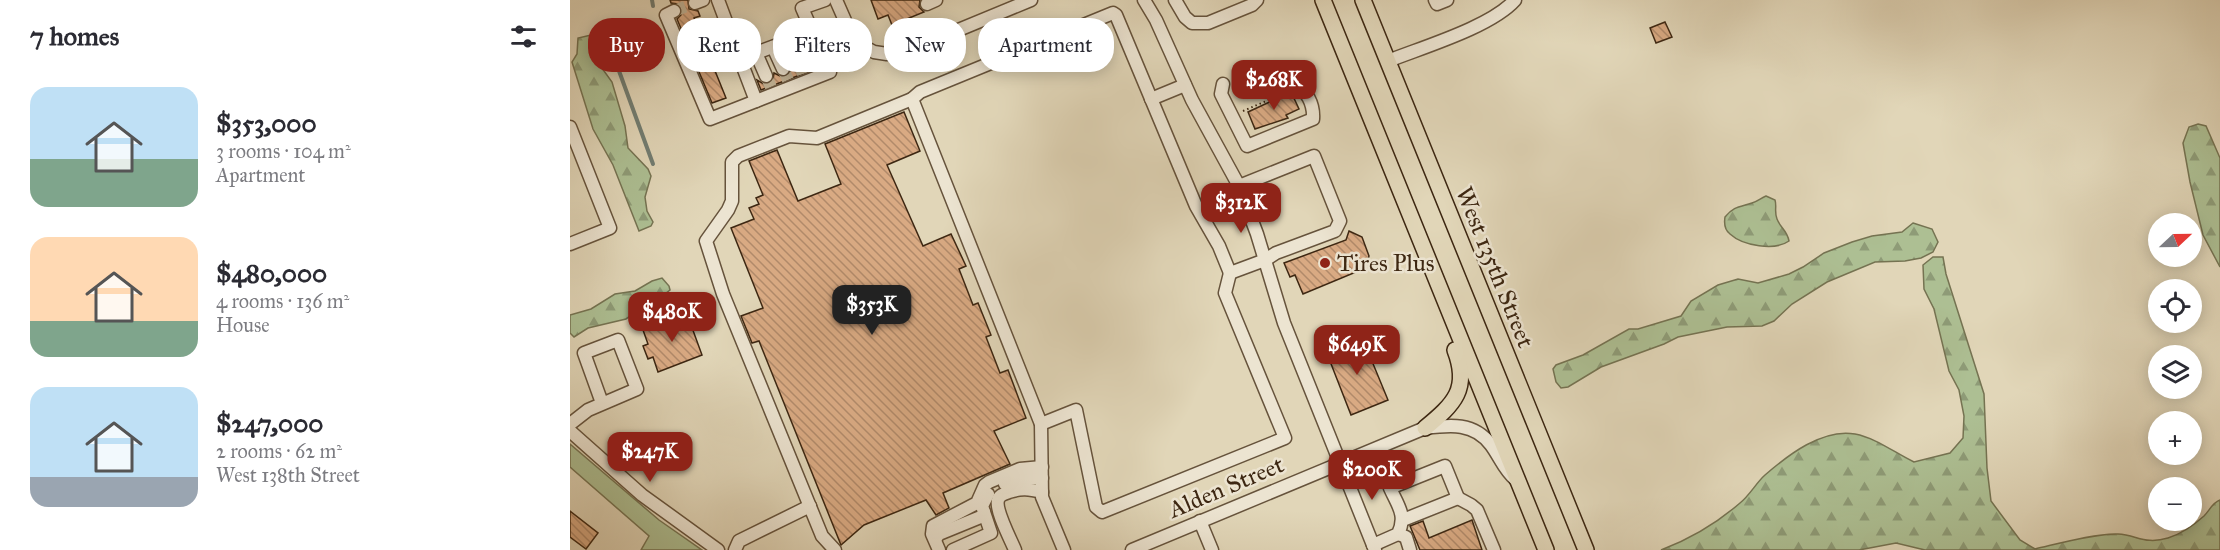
<!DOCTYPE html>
<meta charset="utf-8">
<style>
:root{--surface:#fff;--page:#f2f2f3;--text:#2b2b33;--muted:#7c7c81;--accent:#8f2418}
body{margin:0;font-family:"IM FELL Great Primer",serif;background:var(--page);color:var(--text);height:100vh;display:flex;flex-direction:column;font-size:22px;white-space:nowrap}
*{box-sizing:border-box;margin:0}
p{font-size:20px;color:var(--muted)}
.icon{flex:none;width:33px;height:33px;fill:none;stroke:currentColor;stroke-width:2;stroke-linecap:round;stroke-linejoin:round}
.map{position:relative;flex:1;overflow:hidden}
.sheet{display:flex;flex-direction:column;background:var(--surface);width:570px}
.sheet>*{flex:none}
.banner{position:absolute;left:18px;top:18px;width:570px;height:54px;display:flex;gap:12px}
.needle{width:39px;rotate:68deg}
.controls{position:absolute;left:1578px;top:213px;display:grid;gap:12px}
.controls a{display:grid;place-items:center;width:54px;height:54px;border-radius:50%;background:var(--surface);box-shadow:0 3px 15px #0003;font-size:30px}
.price{position:absolute;translate:-50% -51px;padding:0 14px;border-radius:12px;background:var(--accent);color:#fff;font-size:20px;line-height:39px;filter:drop-shadow(0 2px 3px #0008)}
.price::after{content:'';position:absolute;left:50%;top:36px;width:18px;height:14px;margin-left:-9px;background:inherit;clip-path:polygon(0 0,100% 0,50% 100%)}
.price.on{background:#222;color:#fff}
ul{padding:0;list-style:none}
li{display:flex;align-items:center;gap:18px;height:150px;padding:0 30px}
li span{display:grid;place-items:center;flex:none;width:168px;height:120px;border-radius:18px;color:#555}
li>.icon{margin-inline-start:auto}
span .icon{width:72px;height:72px;fill:#fffc;stroke-width:1}
li b{font-size:26px}
h2{display:flex;justify-content:space-between;align-items:center;height:72px;padding:0 30px;font-size:26px}
.pill{padding:0 21px;border-radius:24px;background:var(--surface);box-shadow:0 3px 15px #0003;font-size:21px;line-height:54px}
.pill.on{background:var(--accent);color:#fff}
main{display:flex;flex:1;min-height:0}
.map>svg:first-child{display:block}
.green{fill:#adbf93;stroke:#757352;stroke-width:1.5}
.forest{fill:url(#forest-firs);stroke:#757352;stroke-width:1.5}
.lines{fill:none;stroke-linecap:round;stroke-linejoin:round}
.stream{stroke:#727e73;stroke-width:4}
.building{fill:url(#building-back-hatch);stroke:#3d2712;stroke-width:1.5}
.minor-tunnel{stroke:#c0b397;stroke-width:12;stroke-dasharray:12 6;stroke-linecap:butt}
.minor-casing{stroke:#66533c;stroke-width:15}
.major-casing{stroke:#3d2712;stroke-width:18}
.path{stroke:#3d2712;stroke-width:2;stroke-dasharray:1.5 3;stroke-linecap:butt}
.minor{stroke:#ece4d1;stroke-width:12}
.major{stroke:#e1d6b8;stroke-width:15}
.poi-dot{fill:#8f2418;stroke:#ece4d1;stroke-width:2}
.labels{text-anchor:middle;stroke-width:5;stroke-linejoin:round;paint-order:stroke}
.poi-label{font-size:24px;fill:#3d2712;stroke:#ece4d1;text-anchor:start}
.street-label{font-size:24px;fill:#3d2712;stroke:#ece4d1}
</style>
<main>
<section class="sheet">
<h2>7 homes<svg class="icon" aria-label="filters" viewBox="0 0 24 24"><path d="M4 7h16M4 17h16"/><circle cx="9" cy="7" r="2"/><circle cx="15" cy="17" r="2"/></svg></h2>
<ul>
<li><span style="background:linear-gradient(#bfe0f5 60%,#7fa58c 0)"><svg class="icon" aria-label="home" viewBox="0 0 24 24"><path d="M3 11l9-7 9 7M6 9v11h12V9"/></svg></span><div><b>$353,000</b><p>3 rooms · 104 m²</p><p>Apartment</p></div></li>
<li><span style="background:linear-gradient(#ffd9b3 70%,#7fa58c 0)"><svg class="icon" aria-label="home" viewBox="0 0 24 24"><path d="M3 11l9-7 9 7M6 9v11h12V9"/></svg></span><div><b>$480,000</b><p>4 rooms · 136 m²</p><p>House</p></div></li>
<li><span style="background:linear-gradient(#bfe0f5 75%,#9aa5b1 0)"><svg class="icon" aria-label="home" viewBox="0 0 24 24"><path d="M3 11l9-7 9 7M6 9v11h12V9"/></svg></span><div><b>$247,000</b><p>2 rooms · 62 m²</p><p>West 138th Street</p></div></li>
</ul>
</section>
<div class="map">
<svg width="1650" height="550" viewBox="0 0 1650 550">
<defs>
<pattern id="forest-firs" width="22" height="20" patternUnits="userSpaceOnUse" patternTransform="scale(1.5)"><rect width="22" height="20" fill="#adbf93"/><path d="M5 1l3.5 6h-7zM16 11l3.5 6h-7z" fill="#8e9b77"/></pattern>
<pattern id="building-back-hatch" width="6" height="6" patternUnits="userSpaceOnUse" patternTransform="scale(1.5)"><rect width="6" height="6" fill="#d9aa83"/><path d="M-1 5l2 2M0 0l6 6M5-1l2 2" fill="none" stroke="#b18a6a"/></pattern>
</defs>
<rect width="100%" height="100%" fill="#e1d6b8"/>
<filter id="stains"><feTurbulence type="fractalNoise" baseFrequency=".00333" numOctaves="4"/><feColorMatrix values="0 0 0 0 .2 0 0 0 0 .09 0 0 0 0 .02 0 0 0 .5 -.17"/></filter>
<radialGradient id="worn" r=".72"><stop offset=".6" stop-color="#630" stop-opacity="0"/><stop offset="1" stop-color="#630" stop-opacity=".3"/></radialGradient>
<path class="green" d="M0,444L89,520L132,550H71L79,536L0,467Z"/>
<g class="forest">
<path d="M21,35L28,38L31,50L29,64L42,82L55,126L58,148L78,169L81,176L75,197L77,211L83,222L81,226L69,231L43,165L23,129L2,62L7,54L8,38Z"/>
<path d="M1628,124L1636,126L1650,158V267L1633,235L1620,182L1613,143L1619,127Z"/>
<path d="M1196,196L1205,200C1207,206 1204,212 1207,219C1211,229 1217,230 1219,241C1205,251 1173,246 1160,234C1155,230 1154,223 1155,217C1164,206 1170,207 1182,203C1188,201 1191,198 1196,196Z"/>
<path d="M1343,223L1362,229L1368,242L1363,252L1351,258L1335,261L1305,262L1257,282L1222,304L1204,321L1192,326L1157,327L1108,337L1094,344L1031,367L998,387L991,388L986,382L983,369L986,365L1013,355L1059,329H1068L1111,316L1121,301L1148,285L1168,279L1188,283L1219,274L1233,267L1254,253L1282,242L1302,236L1332,232Z"/>
<path d="M1363,257H1373L1376,274L1414,394L1417,468L1421,501L1450,540L1465,549C1487,544 1526,533 1548,534C1567,535 1575,545 1598,538C1611,534 1624,525 1634,516C1640,510 1642,503 1650,500V550H1355L1326,543L1289,550H1091C1120,539 1147,523 1170,503C1180,495 1186,483 1195,475C1218,455 1253,428 1285,434C1306,438 1325,453 1344,462L1380,453L1393,438L1394,416L1389,390L1379,371L1364,309L1354,289L1353,265Z"/>
<path d="M92,278L99,286L100,290L83,303L72,307L56,319L18,328L4,337L0,333V315L21,309L45,294L65,291L82,281Z"/>
</g>
<g class="lines">
<g class="stream">
<path d="M82,0L83,6"/>
<path d="M20,40L37,44L41,49L83,164"/>
</g>
</g>
<g class="building">
<path d="M100,0H118L119,9L128,11L130,16L124,18L133,40L129,43L128,50L131,55L139,56L156,98L142,103L107,19L111,15L112,8L108,4L101,3Z"/>
<path d="M301,0H350L349,7L354,12L322,25L318,15L308,19Z"/>
<path d="M1095,22L1102,37L1086,43L1080,28Z"/>
<path d="M244,57L248,68L191,90L187,80L194,84H199L203,80L204,73L212,77L217,76L220,73L221,66L227,71L233,70L237,65V60Z"/>
<path d="M721,92L729,109L716,115L718,118L685,129L678,112Z"/>
<path d="M334,112L350,151L317,165L353,246L381,234L396,266L389,269L403,305L408,303L421,335L416,337L430,373L438,370L456,418L424,431L440,464L373,493L379,508L366,515L356,500L294,525L271,545L189,341L182,343L171,316L193,308L161,228L184,219L179,208L189,204L186,198L193,195L179,161L207,150L228,201L271,184L255,144Z"/>
<path d="M779,231L792,237L799,256L797,262L788,266L789,269L786,270V272L733,294L725,275L720,277L714,263L776,240Z"/>
<path d="M117,314L132,355L88,372L83,357L78,359L73,346L78,344L73,330Z"/>
<path d="M792,337L818,400L781,415L756,351Z"/>
<path d="M0,511L28,533L16,549L0,537Z"/>
<path d="M902,520L912,550H850L840,526L853,521L859,538Z"/>
</g>
<g class="lines">
<g class="minor-tunnel">
<path d="M104,11L125,3"/>
<path d="M122,54L136,48"/>
<path d="M229,63L233,74"/>
<path d="M213,69L218,80"/>
<path d="M196,76L201,87"/>
</g>
<defs>
<g id="minor">
<path d="M148,0L170,59"/>
<path d="M266,0L280,32L291,45L304,52L317,54L340,50L461,0"/>
<path d="M574,0L586,20L622,100L669,186L687,234L714,323L805,550"/>
<path d="M605,0L615,17L622,23H638L682,5L687,0"/>
<path d="M865,0L867,4L877,0"/>
<path d="M125,3L133,0"/>
<path d="M357,4L366,0"/>
<path d="M104,11L96,15L140,119L260,72L232,8L255,0"/>
<path d="M220,41L229,63"/>
<path d="M203,47L213,69"/>
<path d="M136,48L162,38"/>
<path d="M186,53L196,76"/>
<path d="M818,61C853,47 921,27 945,0"/>
<path d="M653,84L651,94L677,146L743,119C744,104 737,90 723,83"/>
<path d="M581,99L615,85"/>
<path d="M186,101L170,59L242,32"/>
<path d="M0,127L40,228L0,244"/>
<path d="M0,424L18,410L67,389L48,340L14,353L32,403"/>
<path d="M471,424L506,410L526,507L532,512L715,438L655,293L660,273"/>
<path d="M0,431L72,495L148,550"/>
<path d="M435,484L449,479L472,478"/>
<path d="M888,498L901,505L907,510L924,550"/>
<path d="M630,521L642,550"/>
<path d="M828,534L836,537L840,550"/>
<path d="M365,539L369,534L413,516L414,512"/>
<path d="M803,545L828,534C837,515 828,506 820,488L875,466L888,498L833,520"/>
<path d="M165,550L169,541L240,506"/>
<path d="M265,550L252,536L153,294L136,241L158,210L162,201V162L168,156L219,136L247,138L342,99"/>
<path d="M369,550L362,534L363,526L407,503L415,485L419,482L450,469L472,467"/>
<path d="M383,550L421,533L412,506L418,494"/>
<path d="M445,550C441,540 425,510 428,500C429,495 434,494 439,492C451,488 459,489 472,492"/>
<path d="M494,550L472,497L471,424L342,99L350,92L543,13L546,15L626,206L649,246L660,273L695,260L706,253L765,231L770,221L744,156L669,186"/>
<path d="M562,550L855,428C880,425 904,422 921,445C930,457 934,470 946,480"/>
</g>
<g id="major">
<path d="M753,0L976,550"/>
<path d="M793,0L1016,550"/>
<path d="M855,428C884,404 900,389 885,350"/>
</g>
</defs>
<use href="#minor" class="minor-casing"/>
<use href="#major" class="major-casing"/>
<g class="path">
<path d="M733,75L745,70"/>
<path d="M673,111L715,93"/>
</g>
<use href="#minor" class="minor"/>
<use href="#major" class="major"/>
</g>
<circle class="poi-dot" cx="755" cy="263" r="6"/>
<g class="labels">
<g class="poi-label">
<text x="767" y="271">Tires Plus</text>
</g>
<g class="street-label">
<text transform="translate(925 267) rotate(68)" y="8">West 135th Street</text>
<text transform="translate(656 487) rotate(-23)" y="8">Alden Street</text>
</g>
</g>
<rect width="100%" height="100%" filter="url(#stains)"/>
<rect width="100%" height="100%" fill="url(#worn)"/>
</svg>
<div class="controls">
<a><svg class="needle" viewBox="-14 -14 28 28"><path d="M0-13l5 13h-10z" fill="#e53935"/><path d="M0 13l5-13h-10z" fill="#7c7c81"/></svg></a>
<a><svg class="icon" aria-label="locate" viewBox="0 0 24 24"><circle cx="12" cy="12" r="6"/><path d="M12 2v4M12 18v4M2 12h4M18 12h4"/></svg></a>
<a><svg class="icon" aria-label="layers" viewBox="0 0 24 24"><path d="M12 4l9 5-9 5-9-5zM3 14l9 5 9-5"/></svg></a>
<a>+</a>
<a>−</a>
</div>
<b class="price" style="left:704px;top:111px">$268K</b>
<b class="price" style="left:671px;top:234px">$312K</b>
<b class="price on" style="left:302px;top:336px">$353K</b>
<b class="price" style="left:102px;top:343px">$480K</b>
<b class="price" style="left:787px;top:376px">$649K</b>
<b class="price" style="left:80px;top:483px">$247K</b>
<b class="price" style="left:802px;top:501px">$200K</b>
<div class="banner">
<a class="pill on">Buy</a>
<a class="pill">Rent</a>
<a class="pill">Filters</a>
<a class="pill">New</a>
<a class="pill">Apartment</a>
</div>
</div>
</main>
